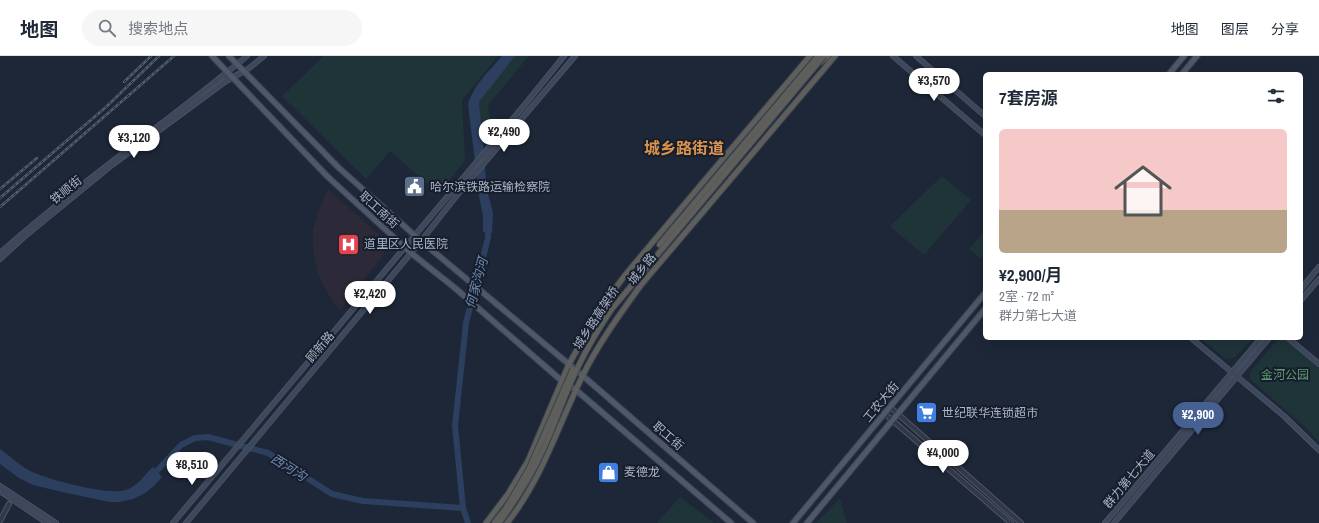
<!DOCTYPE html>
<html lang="zh">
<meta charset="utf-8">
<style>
:root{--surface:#fff;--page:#f6f6f7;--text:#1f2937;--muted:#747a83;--line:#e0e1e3;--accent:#466091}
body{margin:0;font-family:"Archivo Narrow","Noto Sans SC",sans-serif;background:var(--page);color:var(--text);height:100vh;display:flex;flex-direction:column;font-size:15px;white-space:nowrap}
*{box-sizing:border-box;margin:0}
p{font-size:13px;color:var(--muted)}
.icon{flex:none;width:22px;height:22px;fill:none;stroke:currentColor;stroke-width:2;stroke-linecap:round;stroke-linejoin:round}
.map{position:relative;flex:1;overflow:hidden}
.details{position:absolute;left:983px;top:16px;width:320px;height:268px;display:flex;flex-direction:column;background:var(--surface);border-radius:6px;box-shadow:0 4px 16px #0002}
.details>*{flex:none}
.price{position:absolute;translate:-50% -34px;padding:0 9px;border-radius:14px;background:#fff;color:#222;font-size:13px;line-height:26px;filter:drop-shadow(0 1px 2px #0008)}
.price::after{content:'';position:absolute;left:50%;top:24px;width:12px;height:9px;margin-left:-6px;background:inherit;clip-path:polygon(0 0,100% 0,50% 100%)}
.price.selected{background:var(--accent);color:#fff}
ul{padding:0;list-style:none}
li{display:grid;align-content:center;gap:8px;height:212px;padding:0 16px}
li span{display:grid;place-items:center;height:124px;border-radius:6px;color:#555}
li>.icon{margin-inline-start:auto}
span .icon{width:72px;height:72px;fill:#fffc;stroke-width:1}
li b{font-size:17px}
h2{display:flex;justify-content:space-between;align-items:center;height:48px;padding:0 16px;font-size:17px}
header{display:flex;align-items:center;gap:24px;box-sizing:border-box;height:56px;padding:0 20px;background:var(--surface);border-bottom:1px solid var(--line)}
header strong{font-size:19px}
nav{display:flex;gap:22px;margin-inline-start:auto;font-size:14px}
.search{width:280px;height:36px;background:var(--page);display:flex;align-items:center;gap:10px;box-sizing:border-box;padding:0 14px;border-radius:22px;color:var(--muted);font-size:15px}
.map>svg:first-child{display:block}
.medical{fill:#2c2939}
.green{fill:#1f3439}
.water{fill:#2c3f5f}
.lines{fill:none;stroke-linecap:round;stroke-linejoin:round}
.river{stroke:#2c3f5f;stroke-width:6}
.tertiary-casing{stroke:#4e5667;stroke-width:6}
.secondary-casing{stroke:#4e5667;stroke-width:6}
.primary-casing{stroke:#3a4252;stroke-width:7}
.trunk-casing{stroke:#3b4352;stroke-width:7}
.tertiary{stroke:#313948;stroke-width:4}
.secondary{stroke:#3e485c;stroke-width:4.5}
.primary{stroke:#4e5869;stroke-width:5}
.trunk{stroke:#5e5e5b;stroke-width:5}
.rail-casing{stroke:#525d70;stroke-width:2.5}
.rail{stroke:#161e2c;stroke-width:1;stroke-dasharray:3;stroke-linecap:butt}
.trunk-bridge-casing{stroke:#3b4352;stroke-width:7;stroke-linecap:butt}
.trunk-bridge{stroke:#5e5e5b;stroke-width:5}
.labels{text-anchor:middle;stroke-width:4;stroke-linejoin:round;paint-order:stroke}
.poi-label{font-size:12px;fill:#aab3c6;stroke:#161e2c;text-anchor:start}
.street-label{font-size:12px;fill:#aab3c6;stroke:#161e2c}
.park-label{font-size:12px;fill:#609870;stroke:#161e2c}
.water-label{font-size:13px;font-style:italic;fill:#6f88b2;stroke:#161e2c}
.district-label{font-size:16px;font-weight:bold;fill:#de934d;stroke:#161e2c}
</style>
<header>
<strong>地图</strong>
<div class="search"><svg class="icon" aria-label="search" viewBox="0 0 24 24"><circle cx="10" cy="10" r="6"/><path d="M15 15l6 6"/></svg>搜索地点</div>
<nav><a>地图</a><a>图层</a><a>分享</a></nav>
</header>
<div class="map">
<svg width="1319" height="467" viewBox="0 0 1319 467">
<rect width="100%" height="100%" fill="#1d2738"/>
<path class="medical" d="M328,133L384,183V198L340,254L332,245L318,219L313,194V173L320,151Z"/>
<g class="green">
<path d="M324,0H498L462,44L465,104L439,138L390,95L366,123L282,40Z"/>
<path d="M515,0H529L488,49L491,69L494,72L482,91L479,46Z"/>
<path d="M942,120L971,144L924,199L890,170Z"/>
<path d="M985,174V198L981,203L969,193Z"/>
<path d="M1200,282H1253L1235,301L1226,303Z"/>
<path d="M1284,282L1319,312V386L1304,370L1250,323V316L1276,285Z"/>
<path d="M680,441L714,467H657Z"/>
<path d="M840,442L847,467H816Z"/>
</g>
<g class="water">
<path d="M502,0H515L479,46L487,134L493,157L492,177L483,176V160L479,140L468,48C473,30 490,14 502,0Z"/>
<path d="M0,393C10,400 19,409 30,415C47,423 108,440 126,434C138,430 144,419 153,411L162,421L154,430L145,437L133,443L119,446H110L62,436L33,429L19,422L0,408Z"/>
</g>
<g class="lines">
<g class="river">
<path d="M152,420L181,389L195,382L208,381L268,397L332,438L363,445L463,452"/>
<path d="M468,467L463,452L455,370L466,267L488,182V170"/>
</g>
<defs>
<g id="tertiary">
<path d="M890,351L1021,467"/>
<path d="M884,357L1011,467"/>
<path d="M0,465L9,448"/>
</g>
<g id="secondary">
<path d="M893,0L985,79"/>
<path d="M916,0L985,60"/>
<path d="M0,197C79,127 166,67 247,0"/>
<path d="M0,203L24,181L112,109L226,25L248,13L264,0"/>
<path d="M1301,233L1319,211"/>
<path d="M1301,244L1319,223"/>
<path d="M1191,282L1284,360L1319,394"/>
<path d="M1288,282L1319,308"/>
<path d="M0,430L56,467"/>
<path d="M0,435L47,467"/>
<path d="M173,467L527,46L564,0"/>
<path d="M186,467L421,185L462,133L575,0"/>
<path d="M1105,467L1261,282"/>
<path d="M1114,467L1269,282"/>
</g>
<g id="primary">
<path d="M212,0L328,121L411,197L455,232L562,325L576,334L731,467"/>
<path d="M229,0L339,112L421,185L583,320L753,467"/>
<path d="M1169,18L1184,0"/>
<path d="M1182,18L1197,0"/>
<path d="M793,467L985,237"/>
<path d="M807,467L985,253"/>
</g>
<g id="trunk">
<path d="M821,6L828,0"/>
<path d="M486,467L508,438L528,405L569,308L602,250L626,218L704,125L810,0"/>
<path d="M507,467C542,423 558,370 582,321C598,288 620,258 641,229L835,0"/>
</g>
</defs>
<use href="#tertiary" class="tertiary-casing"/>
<use href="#secondary" class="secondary-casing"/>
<use href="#primary" class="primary-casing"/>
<use href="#trunk" class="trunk-casing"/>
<use href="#tertiary" class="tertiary"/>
<use href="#secondary" class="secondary"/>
<use href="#primary" class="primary"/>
<use href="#trunk" class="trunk"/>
<defs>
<g id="rail">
<path d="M124,26L151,0"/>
<path d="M0,133L37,102"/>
<path d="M0,142L106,51L159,0"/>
<path d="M0,151L174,0"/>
</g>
</defs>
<use href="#rail" class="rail-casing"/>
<use href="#rail" class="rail"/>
<defs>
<g id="trunk-bridge">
<path d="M659,189L818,0"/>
<path d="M494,467L506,452L529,413L573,313"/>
<path d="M499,467C516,444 531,420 543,394C556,366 565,336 579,309C588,290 599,272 611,254L824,0"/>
</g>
</defs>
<use href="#trunk-bridge" class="trunk-bridge-casing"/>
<use href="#trunk-bridge" class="trunk-bridge"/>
</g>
<defs>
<symbol id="civic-square" viewBox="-11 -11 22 22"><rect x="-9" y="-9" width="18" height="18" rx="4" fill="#5c6f8a" stroke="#161e2c"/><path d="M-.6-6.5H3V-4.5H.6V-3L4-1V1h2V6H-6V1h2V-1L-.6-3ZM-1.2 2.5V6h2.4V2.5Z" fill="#fff"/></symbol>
<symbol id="hospital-square" viewBox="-11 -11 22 22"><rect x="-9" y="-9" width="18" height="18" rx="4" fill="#e0444e" stroke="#161e2c"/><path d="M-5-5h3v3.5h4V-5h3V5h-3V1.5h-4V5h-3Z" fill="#fff"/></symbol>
<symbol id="supermarket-square" viewBox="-11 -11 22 22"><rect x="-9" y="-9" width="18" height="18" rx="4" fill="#3f7fe0" stroke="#161e2c"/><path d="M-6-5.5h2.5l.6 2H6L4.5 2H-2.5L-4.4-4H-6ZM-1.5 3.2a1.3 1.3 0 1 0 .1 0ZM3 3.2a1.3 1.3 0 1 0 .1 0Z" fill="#fff"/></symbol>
<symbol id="shop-square" viewBox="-11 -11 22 22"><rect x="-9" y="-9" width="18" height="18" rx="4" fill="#3f7fe0" stroke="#161e2c"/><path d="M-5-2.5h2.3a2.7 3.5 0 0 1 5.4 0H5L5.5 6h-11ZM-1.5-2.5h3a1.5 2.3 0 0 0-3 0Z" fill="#fff"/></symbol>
</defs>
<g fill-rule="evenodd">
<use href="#civic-square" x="402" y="118" width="25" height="25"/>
<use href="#hospital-square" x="336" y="176" width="25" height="25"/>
<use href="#supermarket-square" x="914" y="344" width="25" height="25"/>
<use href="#shop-square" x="596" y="404" width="25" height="25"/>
</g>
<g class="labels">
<g class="poi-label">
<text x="430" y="135">哈尔滨铁路运输检察院</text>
<text x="364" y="192">道里区人民医院</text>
<text x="942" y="361">世纪联华连锁超市</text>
<text x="624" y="420">麦德龙</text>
</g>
<g class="street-label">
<text transform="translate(66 134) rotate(-39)" y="4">铁顺街</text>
<text transform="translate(379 154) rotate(42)" y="4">职工南街</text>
<text transform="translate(642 213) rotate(-51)" y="4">城乡路</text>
<text transform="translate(596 262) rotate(-57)" y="4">城乡路高架桥</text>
<text transform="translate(320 291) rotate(-50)" y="4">顾新路</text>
<text transform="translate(881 346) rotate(-50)" y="4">工农大街</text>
<text transform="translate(668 380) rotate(41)" y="4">职工街</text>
<text transform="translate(1129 423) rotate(-50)" y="4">群力第七大道</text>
</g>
<g class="park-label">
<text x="1285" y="323">金河公园</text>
</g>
<g class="water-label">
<text transform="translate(476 227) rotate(-75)" y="5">何家沟河</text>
<text transform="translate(289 411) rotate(32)" y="5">西河沟</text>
</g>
<g class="district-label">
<text x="684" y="98">城乡路街道</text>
</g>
</g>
</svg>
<b class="price" style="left:934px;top:46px">¥3,570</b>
<b class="price" style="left:504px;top:97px">¥2,490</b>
<b class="price" style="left:134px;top:103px">¥3,120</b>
<b class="price" style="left:370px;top:259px">¥2,420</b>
<b class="price selected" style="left:1198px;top:380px">¥2,900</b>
<b class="price" style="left:943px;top:418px">¥4,000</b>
<b class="price" style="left:192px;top:430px">¥8,510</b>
<section class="details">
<h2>7套房源<svg class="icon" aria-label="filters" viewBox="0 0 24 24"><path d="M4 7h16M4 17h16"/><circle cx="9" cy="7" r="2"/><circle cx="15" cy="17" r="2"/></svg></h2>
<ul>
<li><span style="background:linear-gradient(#f6c9c9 65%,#b9a48a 0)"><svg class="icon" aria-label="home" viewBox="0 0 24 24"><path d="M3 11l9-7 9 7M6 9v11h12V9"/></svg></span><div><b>¥2,900/月</b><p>2室 · 72 m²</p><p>群力第七大道</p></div></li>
</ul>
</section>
</div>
